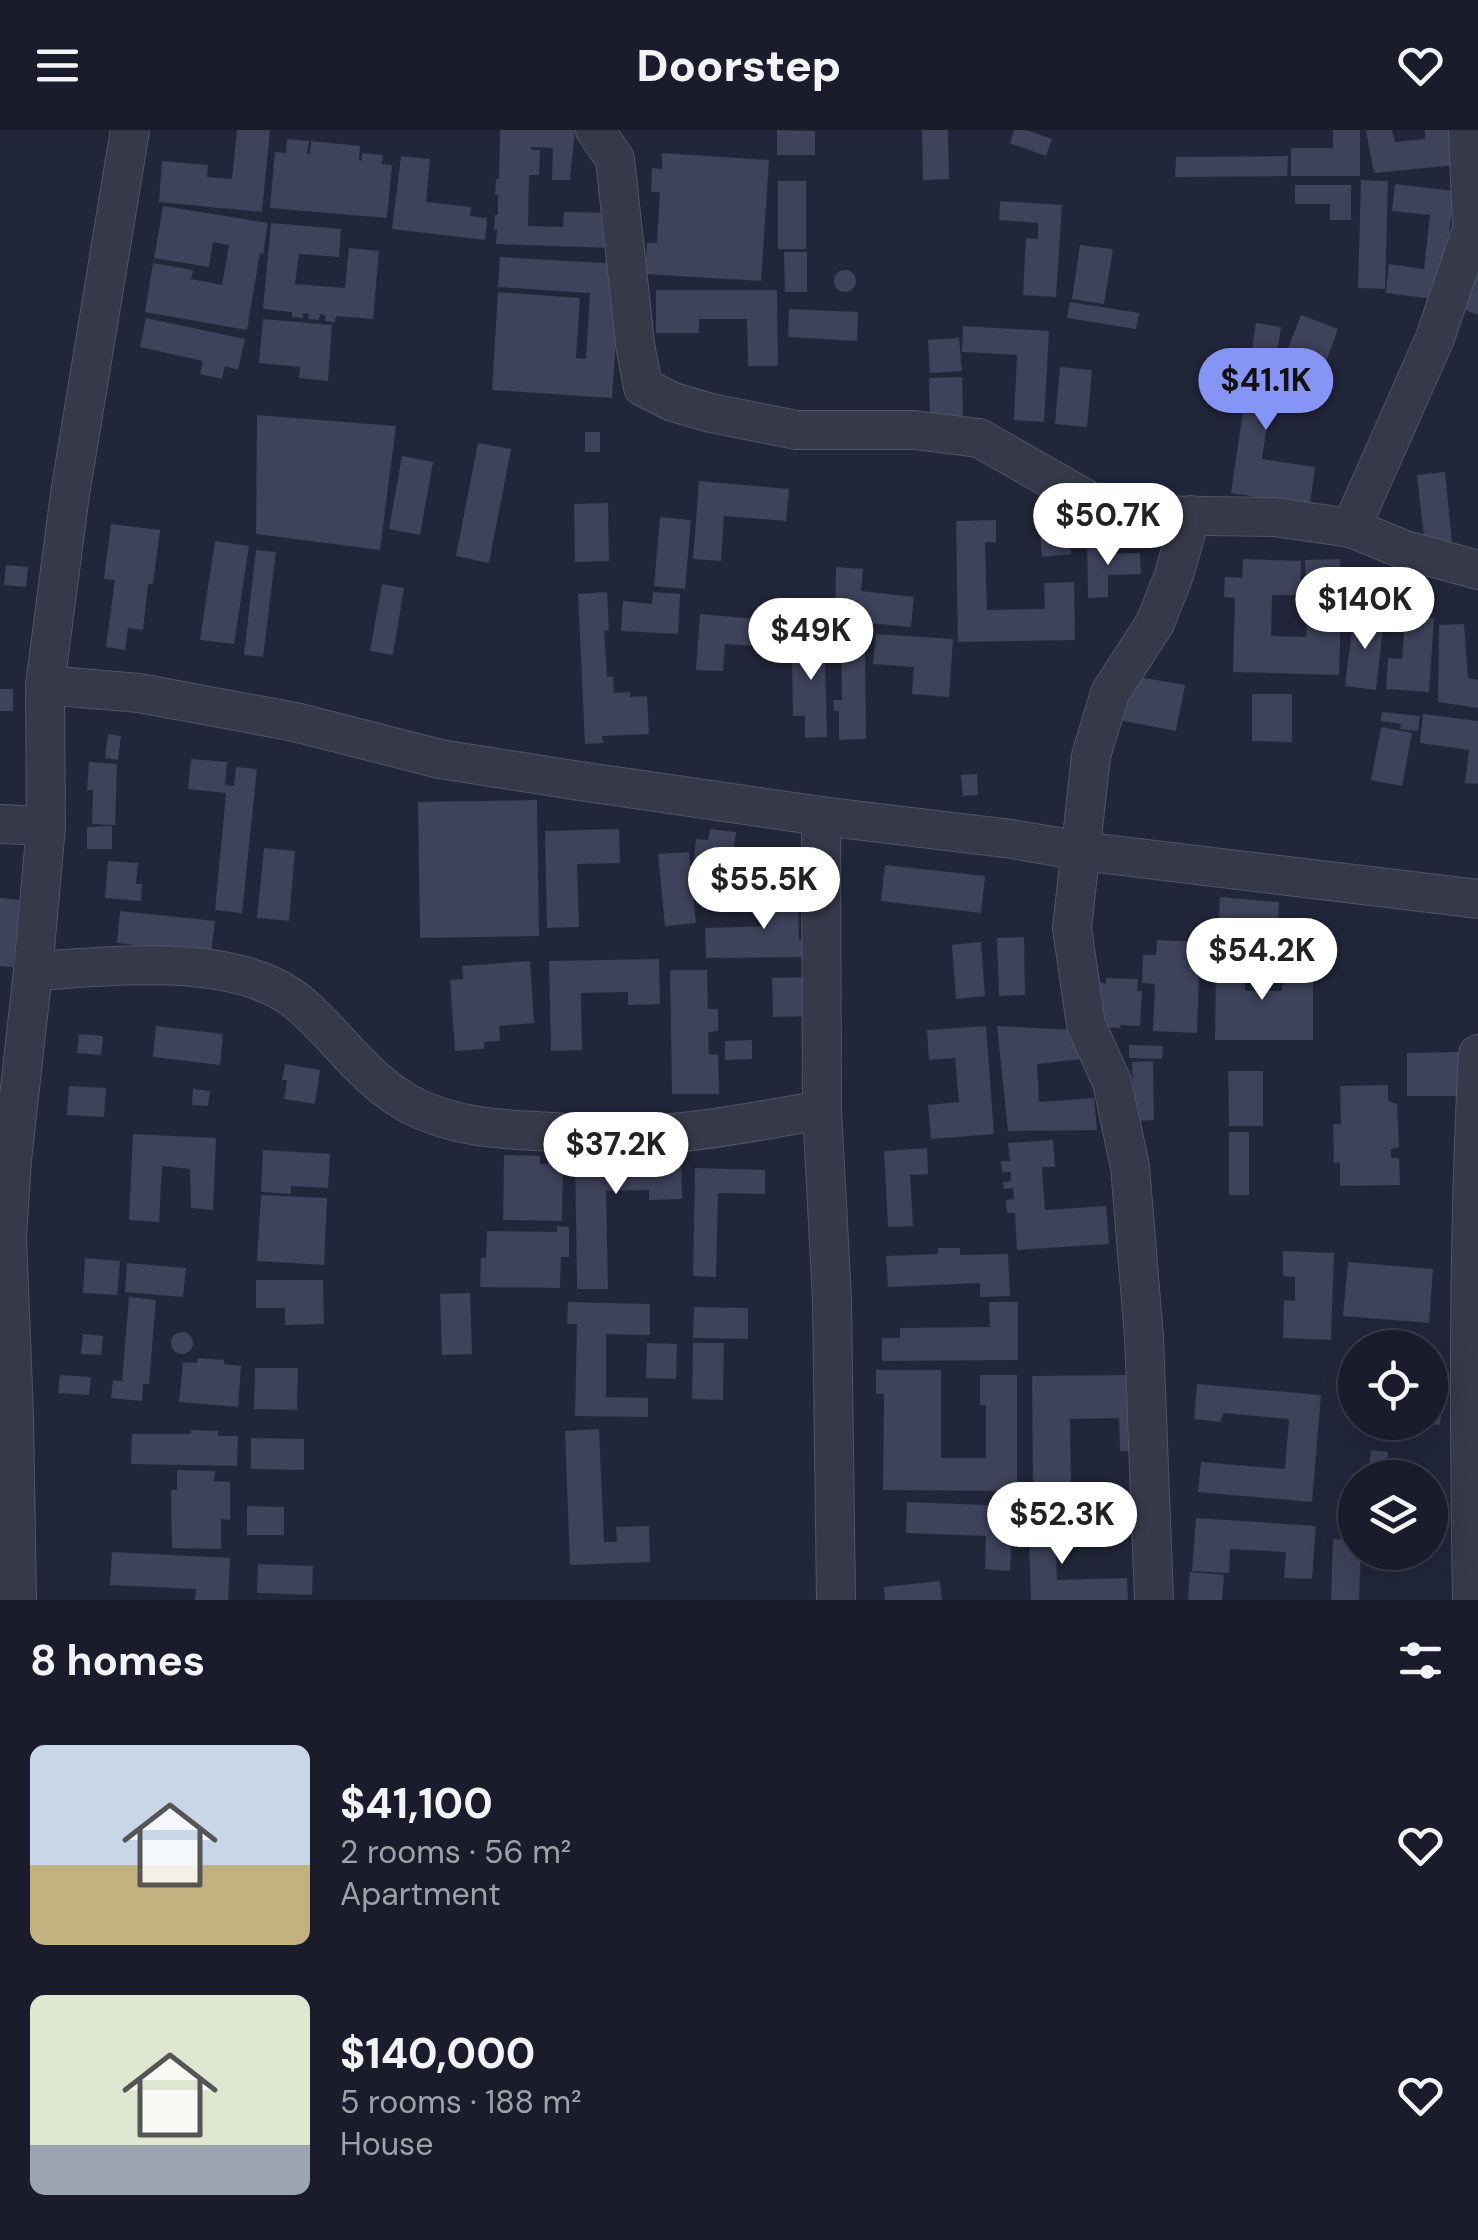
<!DOCTYPE html>
<meta charset="utf-8">
<style>
:root{--surface:#1a1c2c;--page:#232534;--text:#f1f3f6;--muted:#9fa1a9;--line:#383a48;--accent:#8694f6}
body{margin:0;font-family:"DM Sans",sans-serif;background:var(--page);color:var(--text);height:100vh;display:flex;flex-direction:column;font-size:38px;white-space:nowrap}
*{box-sizing:border-box;margin:0}
p{font-size:32px;color:var(--muted)}
.icon{flex:none;width:55px;height:55px;fill:none;stroke:currentColor;stroke-width:2;stroke-linecap:round;stroke-linejoin:round}
.map{position:relative;height:1470px;overflow:hidden}
.sheet{display:flex;flex-direction:column;background:var(--surface);flex:1}
.sheet>*{flex:none}
.tools{position:absolute;left:1338px;top:1200px;display:grid;gap:20px}
.tools a{display:grid;place-items:center;width:110px;height:110px;border-radius:50%;background:var(--surface);box-shadow:0 10px 40px #0002,0 0 0 2px var(--line);font-size:50px}
.price{position:absolute;translate:-50% -85px;padding:0 22px;border-radius:35px;background:#fff;color:#222;font-size:32px;line-height:65px;filter:drop-shadow(0 2px 5px #0008)}
.price::after{content:'';position:absolute;left:50%;top:60px;width:30px;height:22px;margin-left:-15px;background:inherit;clip-path:polygon(0 0,100% 0,50% 100%)}
.price.active{background:var(--accent);color:#111}
ul{padding:0;list-style:none}
li{display:flex;align-items:center;gap:30px;height:250px;padding:0 30px}
li span{display:grid;place-items:center;flex:none;width:280px;height:200px;border-radius:15px;color:#555}
li>.icon{margin-inline-start:auto}
span .icon{width:120px;height:120px;fill:#fffc;stroke-width:1}
li b{font-size:42px}
h2{display:flex;justify-content:space-between;align-items:center;height:120px;padding:0 30px;font-size:42px}
header{display:flex;justify-content:space-between;align-items:center;height:130px;padding:0 30px;background:var(--surface);font-size:45px;font-weight:800}
.map>svg:first-child{display:block}
.building{fill:#3e425a}
.lines{fill:none;stroke-linecap:round;stroke-linejoin:round}
.minor-casing{stroke:#515465;stroke-width:40}
.minor{stroke:#36394a;stroke-width:38}
</style>
<header><svg class="icon" aria-label="menu" viewBox="0 0 24 24"><path d="M4 6h16M4 12h16M4 18h16"/></svg>Doorstep<svg class="icon" aria-label="heart" viewBox="0 0 24 24"><path d="M12 20l-8-8c-3-5 5-10 8-4 3-6 11-1 8 4z"/></svg></header>
<div class="map">
<svg width="1478" height="1470" viewBox="0 0 1478 1470">
<rect width="100%" height="100%" fill="#22263a"/>
<g class="building">
<path d="M237,0H270L262,82L159,72L162,31L208,35L207,47L232,49Z"/>
<path d="M500,0H575L570,50H552L553,18L531,17V20H540L539,45H529L528,96L563,97L564,82L616,83L614,118L496,114L497,99L494,100L495,85H498V65H495L496,49H499Z"/>
<path d="M777,0L815,1V25H777Z"/>
<path d="M922,0H948L949,49L923,50Z"/>
<path d="M1014,0H1026L1052,9L1046,26L1010,13Z"/>
<path d="M1333,0H1360V46H1291V18H1333Z"/>
<path d="M1366,0H1392L1395,12L1425,9V0H1457V35L1374,43Z"/>
<path d="M287,9L309,11L307,24H310L311,11L360,16L359,30L362,31V23L383,25L382,34L392,35L387,88L270,78L275,22L286,23Z"/>
<path d="M662,23L769,30L761,151L645,144L647,113H657L660,62H651L652,38L662,39Z"/>
<path d="M401,26L430,29L426,72L471,77L470,86L487,88L485,110L392,99Z"/>
<path d="M1288,26L1287,46L1175,47L1176,27Z"/>
<path d="M1361,50L1388,51L1385,159L1358,158Z"/>
<rect x="778" y="51" width="28" height="68"/>
<path d="M1395,54L1454,61L1441,170L1386,163L1389,134L1424,139L1430,85L1392,81Z"/>
<path d="M1295,55H1351V90H1330V74H1295Z"/>
<path d="M1000,71L1062,75L1056,167L1023,165L1026,108L1038,109V93L999,90Z"/>
<path d="M163,76L268,93L263,124L260,123L247,200L145,182L153,133L193,140L191,149L222,155L229,115L213,112L209,137L154,128Z"/>
<path d="M271,93L341,99L339,127L299,124L295,154L345,158L349,118L379,121L373,189L336,186L335,192L325,191V185L320,184L319,190L308,189L309,184L303,183V188L292,187V182L263,179Z"/>
<path d="M1080,115L1113,119L1104,174L1072,169Z"/>
<path d="M784,122H807V162H785Z"/>
<path d="M500,127L621,134L612,268L492,260L498,162L580,168L576,228L586,229L590,163L498,157Z"/>
<circle cx="845" cy="151" r="11"/>
<path d="M1478,144V185L1463,179Z"/>
<path d="M656,160H777L778,236H748L747,189H699V203H656Z"/>
<path d="M1070,172L1139,183L1136,199L1067,188Z"/>
<path d="M789,179L858,182L857,211L788,207Z"/>
<path d="M1301,185L1338,199L1322,243L1284,229Z"/>
<path d="M146,188L245,209L238,240L225,236L222,249L200,244L203,231L140,217Z"/>
<path d="M263,189L332,195L328,251L299,248L300,237L259,233Z"/>
<path d="M1256,193L1281,197L1262,329L1315,337L1310,375L1231,363Z"/>
<path d="M963,196L1049,201L1044,292L1014,290L1017,225L962,222Z"/>
<path d="M959,208L962,241L930,243L928,210Z"/>
<path d="M1060,237L1092,240L1087,297L1055,294Z"/>
<path d="M962,247L963,287L930,289L929,248Z"/>
<path d="M257,285L396,296L380,420L256,404Z"/>
<rect x="585" y="302" width="15" height="20"/>
<path d="M478,313L511,319L489,433L456,426Z"/>
<path d="M402,326L433,332L420,405L389,399Z"/>
<path d="M1445,342L1452,412L1425,416L1417,345Z"/>
<path d="M699,351L789,359L786,391L724,386L721,431L693,429Z"/>
<path d="M608,373L609,431L575,432L574,374Z"/>
<path d="M660,387L691,390L685,459L654,456Z"/>
<path d="M996,390V412H985L987,480L1045,479L1044,453L1074,452L1075,510L958,512L956,391Z"/>
<path d="M111,394L160,400L153,454H148L143,500L128,498L125,520L106,517L115,450L104,449Z"/>
<path d="M1069,401L1071,424L1042,427L1040,403Z"/>
<path d="M215,411L249,416L234,514L200,510Z"/>
<path d="M1108,413V424L1140,423L1141,444L1108,445V467L1088,468L1087,414Z"/>
<path d="M256,420L276,422L263,527L244,525Z"/>
<path d="M1243,429L1301,431L1300,465H1272L1271,506L1306,507L1307,478L1341,479L1339,545L1233,542L1235,468L1224,467L1225,447L1242,448Z"/>
<path d="M1340,429L1342,469L1307,471L1305,430Z"/>
<path d="M6,435L28,437L26,457L4,455Z"/>
<path d="M836,437L863,439L861,461L914,467L911,497L835,490Z"/>
<path d="M382,454L404,458L393,525L370,521Z"/>
<path d="M607,462L609,500L604,501L607,547H613L614,563L630,562V567L647,566L649,604L602,606L603,613L585,614L578,464Z"/>
<path d="M653,462L680,464L678,504L621,501L623,471L652,474Z"/>
<path d="M1354,483L1384,487L1376,560L1345,556Z"/>
<path d="M700,484L756,489L754,516L725,514L723,541L696,540Z"/>
<path d="M1405,487L1434,488L1429,562L1386,559L1388,528L1402,529Z"/>
<path d="M824,493L827,607L805,608V586H793L792,524L803,523L802,502L812,501V494Z"/>
<path d="M1464,494L1468,548L1478,550V578L1438,572L1439,495Z"/>
<path d="M865,503L866,609L839,610V581H834L833,570H842L841,504Z"/>
<path d="M876,504L953,509L949,567L912,564L914,537L873,534Z"/>
<path d="M1127,545L1185,555L1176,601L1119,590Z"/>
<rect x="0" y="559" width="13" height="22"/>
<path d="M1252,564H1292V612L1252,611Z"/>
<path d="M1382,582L1420,586L1418,601L1400,599L1401,594L1381,591Z"/>
<path d="M1423,584L1478,591V654L1465,653L1469,620L1420,613Z"/>
<path d="M1381,597L1412,603L1402,656L1371,650Z"/>
<path d="M108,604L121,606L118,630L105,628Z"/>
<path d="M191,629L227,632L225,655L234,656L236,637L257,639L242,783L215,780L226,663L188,659Z"/>
<path d="M89,632L117,634L115,695L92,694L93,660H87Z"/>
<path d="M977,644L978,665L963,666L961,645Z"/>
<path d="M537,670L539,806L420,808L418,672Z"/>
<path d="M112,696V719H87V697Z"/>
<path d="M619,699L620,733L577,734L579,797L547,798L545,701Z"/>
<path d="M710,699L736,702L731,742L693,738L696,709L708,710Z"/>
<path d="M264,718L295,721L289,791L257,788Z"/>
<path d="M689,722L696,793L665,796L658,724Z"/>
<path d="M108,731L138,733L136,754H142L141,771L105,768Z"/>
<path d="M885,735L985,746L981,783L881,771Z"/>
<path d="M798,755L799,810L809,809L810,827L706,828L705,798L768,796L767,756Z"/>
<path d="M1220,767L1279,772L1277,806L1218,801Z"/>
<path d="M0,768L20,770L13,837L0,836Z"/>
<path d="M120,781L215,791L211,823L117,813Z"/>
<path d="M1024,807L1025,865L999,866L997,808Z"/>
<path d="M1157,810L1200,812L1197,903L1153,901L1155,854L1142,853L1143,825H1156Z"/>
<path d="M981,812L985,866L956,869L952,815Z"/>
<path d="M1216,819L1245,820V861H1282L1283,832H1313V910H1215Z"/>
<path d="M659,829L660,874L628,875V862L581,863L582,920L551,921L549,831Z"/>
<path d="M530,831L534,893L499,896L500,911L484,912V919L455,921L450,850L463,849L462,836Z"/>
<path d="M670,840H707L708,879H718V901L708,902L709,924L718,925L719,964H672Z"/>
<path d="M813,847L814,886L773,887L772,848Z"/>
<path d="M1106,848L1138,849L1137,861H1142L1140,896L1120,895L1121,898L1095,897L1097,851L1106,854Z"/>
<path d="M156,896L223,904L220,935L153,927Z"/>
<path d="M986,896L994,1004L931,1009L928,975L959,972L955,928L929,930L927,900Z"/>
<path d="M997,896L1077,900L1081,929L1037,934L1039,972L1094,968L1097,1000L1008,1001Z"/>
<path d="M79,904L103,906L101,925L77,923Z"/>
<path d="M752,910V929L725,930V911Z"/>
<path d="M1129,915L1163,916L1162,929L1129,928Z"/>
<path d="M1458,922V966H1407V923Z"/>
<path d="M1153,931L1154,990L1134,991L1132,932Z"/>
<path d="M285,934L320,940L315,974L284,969L287,950H282Z"/>
<path d="M1228,941H1263V996H1229Z"/>
<path d="M1388,955V971L1397,974L1399,1017L1391,1019V1028H1399L1400,1055L1340,1056V1032L1334,1033L1333,994H1341L1340,956Z"/>
<path d="M69,956L106,958L104,987L67,985Z"/>
<path d="M193,959L210,961L208,976L192,975Z"/>
<rect x="1229" y="1002" width="20" height="63"/>
<path d="M133,1004L216,1008L213,1080L191,1078L190,1039L162,1036L159,1092L129,1090Z"/>
<path d="M1053,1010L1055,1037H1042L1045,1080L1106,1076L1109,1114L1017,1120L1015,1083H1007L1006,1070L1014,1069L1013,1058L1004,1059L1003,1052L1011,1051V1042H1002L1001,1031H1010L1008,1013Z"/>
<path d="M681,1017L682,1069L649,1070V1060L606,1061L608,1159H577L575,1018Z"/>
<path d="M927,1018L928,1044L910,1045L913,1096L888,1097L884,1021Z"/>
<path d="M263,1020L330,1024L328,1058L291,1056V1064L261,1062Z"/>
<path d="M504,1025L540,1026V1034H563L562,1091L503,1090Z"/>
<path d="M695,1038L765,1040V1064L718,1063L716,1147L693,1146Z"/>
<path d="M261,1065L327,1068L324,1135L257,1131Z"/>
<path d="M557,1096L569,1097V1127H561L560,1158L480,1157L481,1128H486L487,1101L557,1102Z"/>
<path d="M938,1118H960V1125L1008,1124L1010,1166L980,1167V1153L888,1157L886,1126L938,1124Z"/>
<path d="M1283,1121L1334,1123L1331,1210L1283,1208L1284,1170L1295,1171V1147L1283,1146Z"/>
<path d="M85,1128L120,1131L117,1165L83,1163Z"/>
<path d="M1348,1132L1433,1139L1429,1193L1343,1186Z"/>
<path d="M127,1133L186,1138L183,1167L125,1162Z"/>
<path d="M256,1150H323L324,1194L285,1195V1178H256Z"/>
<path d="M470,1163L472,1224L442,1225L440,1164Z"/>
<path d="M129,1167L156,1170L149,1254H143L142,1271L111,1268L113,1250L122,1251Z"/>
<path d="M568,1172L650,1174V1205L606,1204V1267L648,1268V1287L575,1286L577,1194H567Z"/>
<path d="M989,1172H1018V1230L882,1231V1208H900V1198L990,1197Z"/>
<path d="M694,1177L748,1178V1209L693,1208Z"/>
<circle cx="182" cy="1213" r="11"/>
<path d="M83,1204L103,1206L101,1225L81,1224Z"/>
<path d="M647,1213L677,1214L676,1249L646,1248Z"/>
<path d="M693,1213H724L723,1270L692,1269Z"/>
<path d="M198,1228L224,1230V1234L241,1236L238,1277L179,1272L183,1232L197,1233Z"/>
<path d="M255,1238H298L297,1280L254,1279Z"/>
<path d="M876,1240H941V1328H986V1275H980V1245H1017V1361L883,1360L884,1264H876Z"/>
<path d="M60,1245L91,1247L89,1265L58,1263Z"/>
<path d="M1133,1245L1134,1321H1120L1119,1288L1070,1289L1071,1359H1033L1032,1246Z"/>
<path d="M1197,1254L1321,1265L1312,1372L1198,1362L1201,1332L1285,1339L1289,1289L1224,1283L1220,1292L1194,1289Z"/>
<path d="M1430,1262L1443,1263L1440,1295L1430,1294Z"/>
<path d="M599,1299L604,1412H617L616,1397L649,1396L650,1432L570,1435L565,1301Z"/>
<path d="M191,1300L218,1301V1306H238L237,1336L131,1334L132,1304H191Z"/>
<path d="M251,1308L304,1309V1340L251,1339Z"/>
<path d="M1371,1320L1388,1322L1386,1341L1369,1338Z"/>
<path d="M177,1340L215,1341L214,1351L230,1352V1390L221,1389V1419L172,1418L171,1360H177Z"/>
<path d="M907,1372L1013,1376L1010,1441L985,1439L986,1406L906,1403Z"/>
<path d="M247,1376L284,1377V1405H247Z"/>
<path d="M1054,1377L1057,1450L1127,1448L1128,1470H1031L1028,1378Z"/>
<path d="M1196,1388L1316,1396L1312,1449L1284,1448L1286,1422L1230,1419L1229,1443L1192,1441Z"/>
<path d="M1333,1409L1355,1410V1422H1361L1359,1470H1331Z"/>
<path d="M112,1422L230,1428L228,1470H195L196,1459L110,1455Z"/>
<path d="M258,1434L313,1436L312,1465L257,1463Z"/>
<path d="M1190,1442L1224,1445L1222,1470H1188Z"/>
<path d="M940,1451L942,1470H885L884,1457Z"/>
</g>
<g class="lines">
<defs>
<g id="minor">
<path d="M595,0L615,29L635,214L643,257L673,272L711,283L796,300H914L979,308L1100,377L1143,385L1274,387L1351,398L1405,420L1478,440"/>
<path d="M1351,398L1435,208L1472,99L1468,0"/>
<path d="M45,555L139,563L295,592L440,629L580,651L821,686L1012,709L1081,721L1478,769"/>
<path d="M821,686L822,980L832,1169L836,1470"/>
<path d="M0,694L46,696"/>
<path d="M33,841C111,837 235,820 299,873C340,908 367,954 417,978C455,996 495,999 536,1001C581,1004 627,1007 672,1003C722,999 773,988 822,980"/>
<path d="M17,1470L14,1285L7,1107L12,1030L33,841L46,696L45,555L70,364L130,0"/>
<path d="M1154,1470L1144,1207L1130,1037L1112,952L1086,895L1072,798L1091,626L1110,563L1155,493L1174,445L1191,385"/>
<path d="M1472,1470C1469,1288 1468,1106 1478,924"/>
</g>
</defs>
<use href="#minor" class="minor-casing"/>
<use href="#minor" class="minor"/>
</g>
</svg>
<div class="tools">
<a><svg class="icon" aria-label="locate" viewBox="0 0 24 24"><circle cx="12" cy="12" r="6"/><path d="M12 2v4M12 18v4M2 12h4M18 12h4"/></svg></a>
<a><svg class="icon" aria-label="layers" viewBox="0 0 24 24"><path d="M12 4l9 5-9 5-9-5zM3 14l9 5 9-5"/></svg></a>
</div>
<b class="price active" style="left:1266px;top:303px">$41.1K</b>
<b class="price" style="left:1108px;top:438px">$50.7K</b>
<b class="price" style="left:1365px;top:522px">$140K</b>
<b class="price" style="left:811px;top:553px">$49K</b>
<b class="price" style="left:764px;top:802px">$55.5K</b>
<b class="price" style="left:1262px;top:873px">$54.2K</b>
<b class="price" style="left:616px;top:1067px">$37.2K</b>
<b class="price" style="left:1062px;top:1437px">$52.3K</b>
</div>
<section class="sheet">
<h2>8 homes<svg class="icon" aria-label="filters" viewBox="0 0 24 24"><path d="M4 7h16M4 17h16"/><circle cx="9" cy="7" r="2"/><circle cx="15" cy="17" r="2"/></svg></h2>
<ul>
<li><span style="background:linear-gradient(#c9d6e8 60%,#c2b280 0)"><svg class="icon" aria-label="home" viewBox="0 0 24 24"><path d="M3 11l9-7 9 7M6 9v11h12V9"/></svg></span><div><b>$41,100</b><p>2 rooms · 56 m²</p><p>Apartment</p></div><svg class="icon" aria-label="heart" viewBox="0 0 24 24"><path d="M12 20l-8-8c-3-5 5-10 8-4 3-6 11-1 8 4z"/></svg></li>
<li><span style="background:linear-gradient(#dfe7d0 75%,#9aa5b1 0)"><svg class="icon" aria-label="home" viewBox="0 0 24 24"><path d="M3 11l9-7 9 7M6 9v11h12V9"/></svg></span><div><b>$140,000</b><p>5 rooms · 188 m²</p><p>House</p></div><svg class="icon" aria-label="heart" viewBox="0 0 24 24"><path d="M12 20l-8-8c-3-5 5-10 8-4 3-6 11-1 8 4z"/></svg></li>
</ul>
</section>
